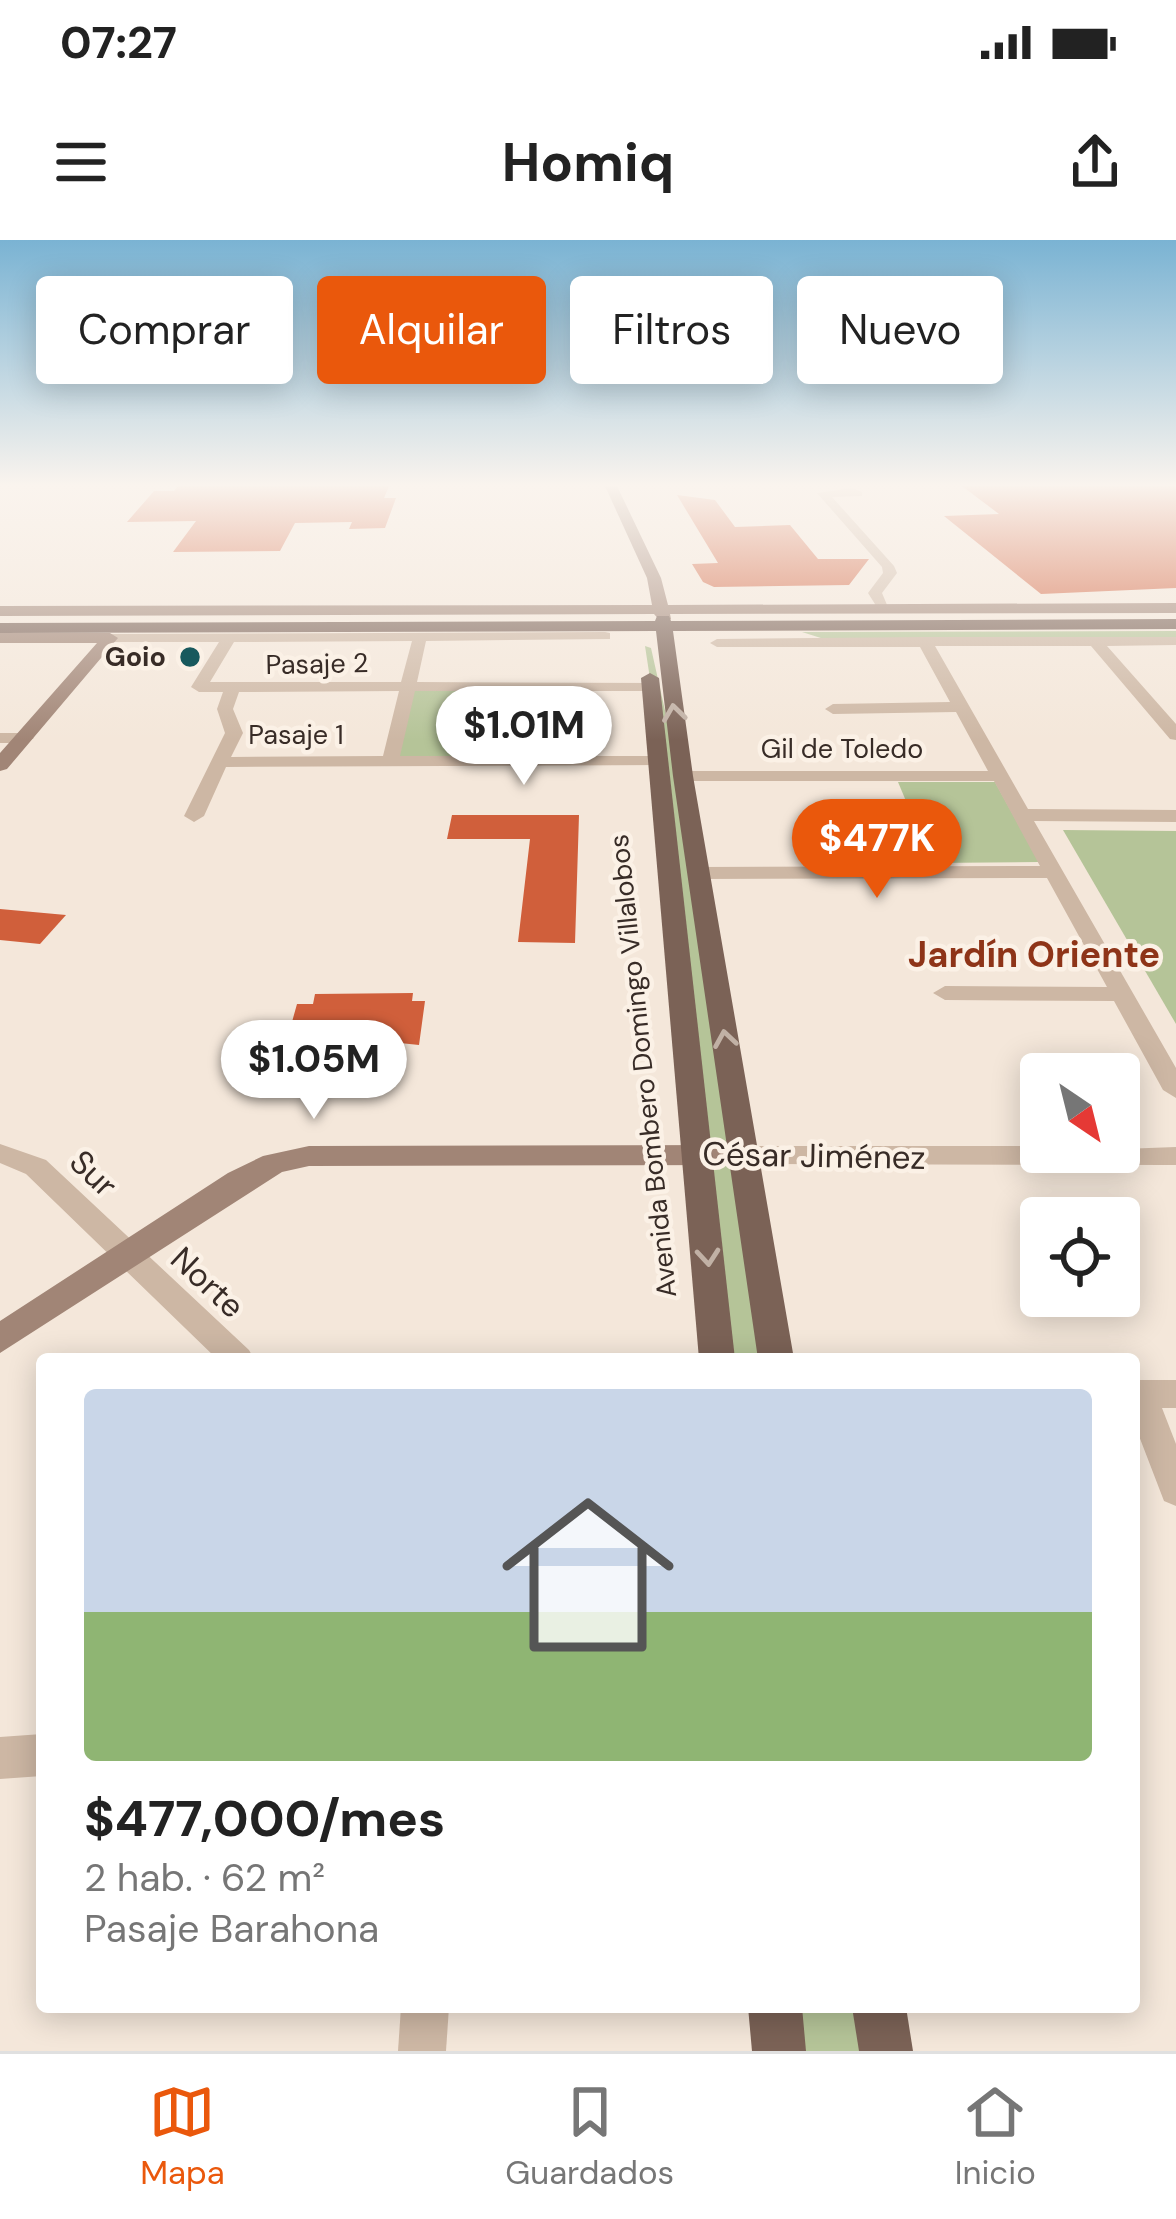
<!DOCTYPE html>
<html lang="es">
<meta charset="utf-8">
<style>
:root{--surface:#fff;--page:#f6f6f6;--text:#222;--muted:#767676;--line:#e0e0e0;--accent:#ea580c}
body{margin:0;font-family:"DM Sans",sans-serif;background:var(--page);color:var(--text);height:100vh;display:flex;flex-direction:column;font-size:45px;white-space:nowrap}
*{box-sizing:border-box;margin:0}
p{font-size:39px;color:var(--muted)}
.icon{flex:none;width:66px;height:66px;fill:none;stroke:currentColor;stroke-width:2;stroke-linecap:round;stroke-linejoin:round}
.map{position:relative;flex:1;overflow:hidden}
.sheet{position:absolute;left:36px;top:1113px;width:1104px;height:660px;display:flex;flex-direction:column;background:var(--surface);border-radius:12px;box-shadow:0 6px 30px #0003}
.sheet>*{flex:none}
.banner{position:absolute;left:36px;top:36px;width:1104px;height:108px;display:flex;gap:24px}
.needle{width:78px;rotate:145deg}
.tools{position:absolute;left:1020px;top:813px;display:grid;gap:24px}
.tools a{display:grid;place-items:center;width:120px;height:120px;border-radius:12px;background:var(--surface);box-shadow:0 6px 30px #0003;font-size:60px}
.price{position:absolute;translate:-50% -102px;padding:0 27px;border-radius:42px;background:#fff;color:#222;font-size:39px;line-height:78px;filter:drop-shadow(0 3px 6px #0008)}
.price::after{content:'';position:absolute;left:50%;top:72px;width:36px;height:27px;margin-left:-18px;background:inherit;clip-path:polygon(0 0,100% 0,50% 100%)}
.price.active{background:var(--accent);color:#fff}
ul{padding:0;list-style:none}
li{display:grid;align-content:center;gap:24px;height:636px;padding:0 48px}
li span{display:grid;place-items:center;height:372px;border-radius:12px;color:#555}
li>.icon{margin-inline-start:auto}
span .icon{width:216px;height:216px;fill:#fffc;stroke-width:1}
li b{font-size:51px}
.chip{padding:0 42px;border-radius:12px;background:var(--surface);box-shadow:0 6px 30px #0003;font-size:42px;line-height:108px}
.chip.active{background:var(--accent);color:#fff}
.status{display:flex;justify-content:space-between;align-items:center;height:84px;padding:0 60px;background:var(--surface);direction:ltr}
.status svg{height:33px;fill:currentColor}
header{display:flex;justify-content:space-between;align-items:center;height:156px;padding:0 48px;background:var(--surface);font-size:54px;font-weight:700}
.tab-bar{display:flex;justify-content:space-around;align-items:center;height:168px;border-top:3px solid var(--line);background:var(--surface);font-size:33px;color:var(--muted)}
.tab-bar a{display:grid;justify-items:center;gap:6px}
.tab-bar .active{color:var(--accent)}
.map>svg:first-child{display:block}
.green{fill:#b5c498}
.building{fill:#d05f3b}
.lines{fill:none;stroke-linecap:round;stroke-linejoin:round}
.street{fill:#cdb7a4;fill-rule:evenodd}
.secondary{fill:#a18576;fill-rule:evenodd}
.primary{fill:#7b6256;fill-rule:evenodd}
.oneway{stroke:#c1b1a5}
.poi-dot{fill:#18595d;stroke:#fbf1e6;stroke-width:4.5}
.labels{text-anchor:middle;stroke-width:9;stroke-linejoin:round;paint-order:stroke}
.far-poi-label{font-size:27px;font-weight:bold;fill:#382c27;stroke:#fbf1e6;text-anchor:end}
.far-street-label{font-size:27px;fill:#382c27;stroke:#fbf1e6}
.street-label{font-size:33px;fill:#382c27;stroke:#fbf1e6}
.neighbourhood-label{font-size:36px;font-weight:bold;fill:#8e3418;stroke:#fbf1e6}
</style>
<div class="status"><b>07:27</b><svg viewBox="0 0 49 12"><path d="M0 12V9h3v3zM5 12V6h3v6zM10 12V3h3v9zM15 12V0h3v12zM26 1h20v11H26zM47 4h2v5h-2z"/></svg></div>
<header><svg class="icon" aria-label="menu" viewBox="0 0 24 24"><path d="M4 6h16M4 12h16M4 18h16"/></svg>Homiq<svg class="icon" aria-label="share" viewBox="0 0 24 24"><path d="M12 15V3M7 8l5-5 5 5M5 13v7h14v-7"/></svg></header>
<div class="map">
<svg width="1176" height="1811" viewBox="0 0 1176 1811">
<rect width="100%" height="100%" fill="#f4e7da"/>
<g class="green">
<path d="M1176,391V397L824,399L802,392Z"/>
<path d="M645,406L651,408L681,542L771,1119H719L673,589Z"/>
<path d="M412,450H505L498,519L395,520Z"/>
<path d="M898,542H995L1039,622L932,623Z"/>
<path d="M1063,590L1176,591V784Z"/>
<path d="M787,1767H870L877,1811H792Z"/>
</g>
<g class="building">
<path d="M178,246H389L384,258H396L385,288L349,289L352,282L295,283L280,311L173,312L196,281L127,282L154,251H174Z"/>
<path d="M962,246H1176V348L1041,354L944,276L999,274Z"/>
<path d="M677,255L715,260L735,287L790,285L818,319H869L849,345L714,347L703,342L692,324L718,323Z"/>
<path d="M452,575H579L575,703L518,702L530,599H447Z"/>
<path d="M0,669L66,675L40,704L0,700Z"/>
<path d="M413,753L412,761H425L419,805L362,799L285,807L297,764H313L315,754Z"/>
</g>
<g class="lines">
<g class="street">
<path d="M852,248L862,252V256L832,257L894,326L897,333L882,353L890,372H880L868,353L883,333L882,327L817,253Z"/>
<path d="M605,392L610,393V399L426,401L417,442L656,443L658,446L650,451H515L509,516H658L664,517V525L226,527L204,576L194,582L184,576L225,493L217,469L223,452H199L191,447L219,402H110L103,398L110,394ZM412,401L401,442H210L234,402ZM399,451L383,516L231,517L243,493L233,469L239,452ZM415,451H499L492,516H400Z"/>
<path d="M924,397H1176V405L1107,406L1176,484V500L1170,499L1091,406H935L1028,569L1176,570V582L1034,581L1176,828V858L1163,850L1114,761L945,760L933,753L945,746L1107,747L1047,638L700,639L690,633L700,627L1040,626L994,541H683L674,536L683,531H988L956,472L833,474L825,469L833,464L950,462L920,407H717L710,403L717,399Z"/>
<path d="M0,493H25L34,498L25,503H0Z"/>
<path d="M0,904L46,920L249,1110L254,1119H217L26,934L0,923Z"/>
<path d="M743,906H1041V912L1176,907V925L743,924L729,915Z"/>
<path d="M1134,1140H1176V1168H1162L1176,1204V1266L1164,1261L1134,1183Z"/>
<path d="M42,1494V1536L0,1539V1497Z"/>
<path d="M401,1767H449L446,1811H398Z"/>
</g>
<g class="secondary">
<path d="M605,246H617L661,338L668,365L1176,363V373L670,374L671,379L663,384L654,374L0,376V366L652,365L647,338Z"/>
<path d="M0,393H110L118,398L7,529L0,531V513L97,403H0Z"/>
<path d="M743,905L758,915L743,925L309,926L282,932L0,1113V1081L228,933L263,916L309,906Z"/>
</g>
<g class="primary">
<path d="M657,376H669L671,381L1176,379V389L673,391L693,536L794,1119H758L673,536L656,391L0,393V383L655,381Z"/>
<path d="M650,433L659,438L735,1119H699L641,438Z"/>
<path d="M748,1767H802L806,1811H752Z"/>
<path d="M852,1767H906L913,1811H859Z"/>
</g>
</g>
<defs><path id="oneway-chevron" d="M-2-3.5L2.5 0L-2 3.5" fill="none" stroke-width="1.6" stroke-linecap="round" stroke-linejoin="round" transform="scale(3)"/></defs>
<g class="oneway">
<use href="#oneway-chevron" transform="translate(674 473) rotate(-98)"/>
<use href="#oneway-chevron" transform="translate(725 799) rotate(-99)"/>
<use href="#oneway-chevron" transform="translate(708 1017) rotate(85)"/>
</g>
<linearGradient id="sky" x2="0" y2="1"><stop stop-color="#7ab3d3"/><stop offset="0.49" stop-color="#faf4ee"/><stop offset="1" stop-color="#faf4ee" stop-opacity="0"/></linearGradient>
<rect width="1176" height="500" fill="url(#sky)"/>
<circle class="poi-dot" cx="190" cy="417" r="12"/>
<g class="labels">
<g class="far-poi-label">
<text x="166" y="426">Goio</text>
</g>
<g class="far-street-label">
<text transform="translate(317 424) rotate(-1)" y="9">Pasaje 2</text>
<text x="296" y="504">Pasaje 1</text>
<text x="842" y="518">Gil de Toledo</text>
<text transform="translate(643 826) rotate(-96)" y="9">Avenida Bombero Domingo Villalobos</text>
</g>
<g class="street-label">
<text transform="translate(814 915) rotate(1)" y="12">César Jiménez</text>
<text transform="translate(94 933) rotate(44)" y="12">Sur</text>
<text transform="translate(208 1042) rotate(43)" y="12">Norte</text>
</g>
<g class="neighbourhood-label">
<text x="1034" y="727">Jardín Oriente</text>
</g>
</g>
</svg>
<div class="tools">
<a><svg class="needle" viewBox="-14 -14 28 28"><path d="M0-13l5 13h-10z" fill="#e53935"/><path d="M0 13l5-13h-10z" fill="#767676"/></svg></a>
<a><svg class="icon" aria-label="locate" viewBox="0 0 24 24"><circle cx="12" cy="12" r="6"/><path d="M12 2v4M12 18v4M2 12h4M18 12h4"/></svg></a>
</div>
<b class="price" style="left:524px;top:548px">$1.01M</b>
<b class="price active" style="left:877px;top:661px">$477K</b>
<b class="price" style="left:314px;top:882px">$1.05M</b>
<div class="banner">
<a class="chip">Comprar</a>
<a class="chip active">Alquilar</a>
<a class="chip">Filtros</a>
<a class="chip">Nuevo</a>
</div>
<section class="sheet">
<ul>
<li><span style="background:linear-gradient(#c9d6e8 60%,#8fb573 0)"><svg class="icon" aria-label="home" viewBox="0 0 24 24"><path d="M3 11l9-7 9 7M6 9v11h12V9"/></svg></span><div><b>$477,000/mes</b><p>2 hab. · 62 m²</p><p>Pasaje Barahona</p></div></li>
</ul>
</section>
</div>
<nav class="tab-bar">
<a class="active"><svg class="icon" aria-label="map" viewBox="0 0 24 24"><path d="M3 6l6-2 6 2 6-2v14l-6 2-6-2-6 2zM9 4v14M15 6v14"/></svg>Mapa</a>
<a><svg class="icon" aria-label="saved" viewBox="0 0 24 24"><path d="M7 4h10v16l-5-4-5 4z"/></svg>Guardados</a>
<a><svg class="icon" aria-label="home" viewBox="0 0 24 24"><path d="M3 11l9-7 9 7M6 9v11h12V9"/></svg>Inicio</a>
</nav>
